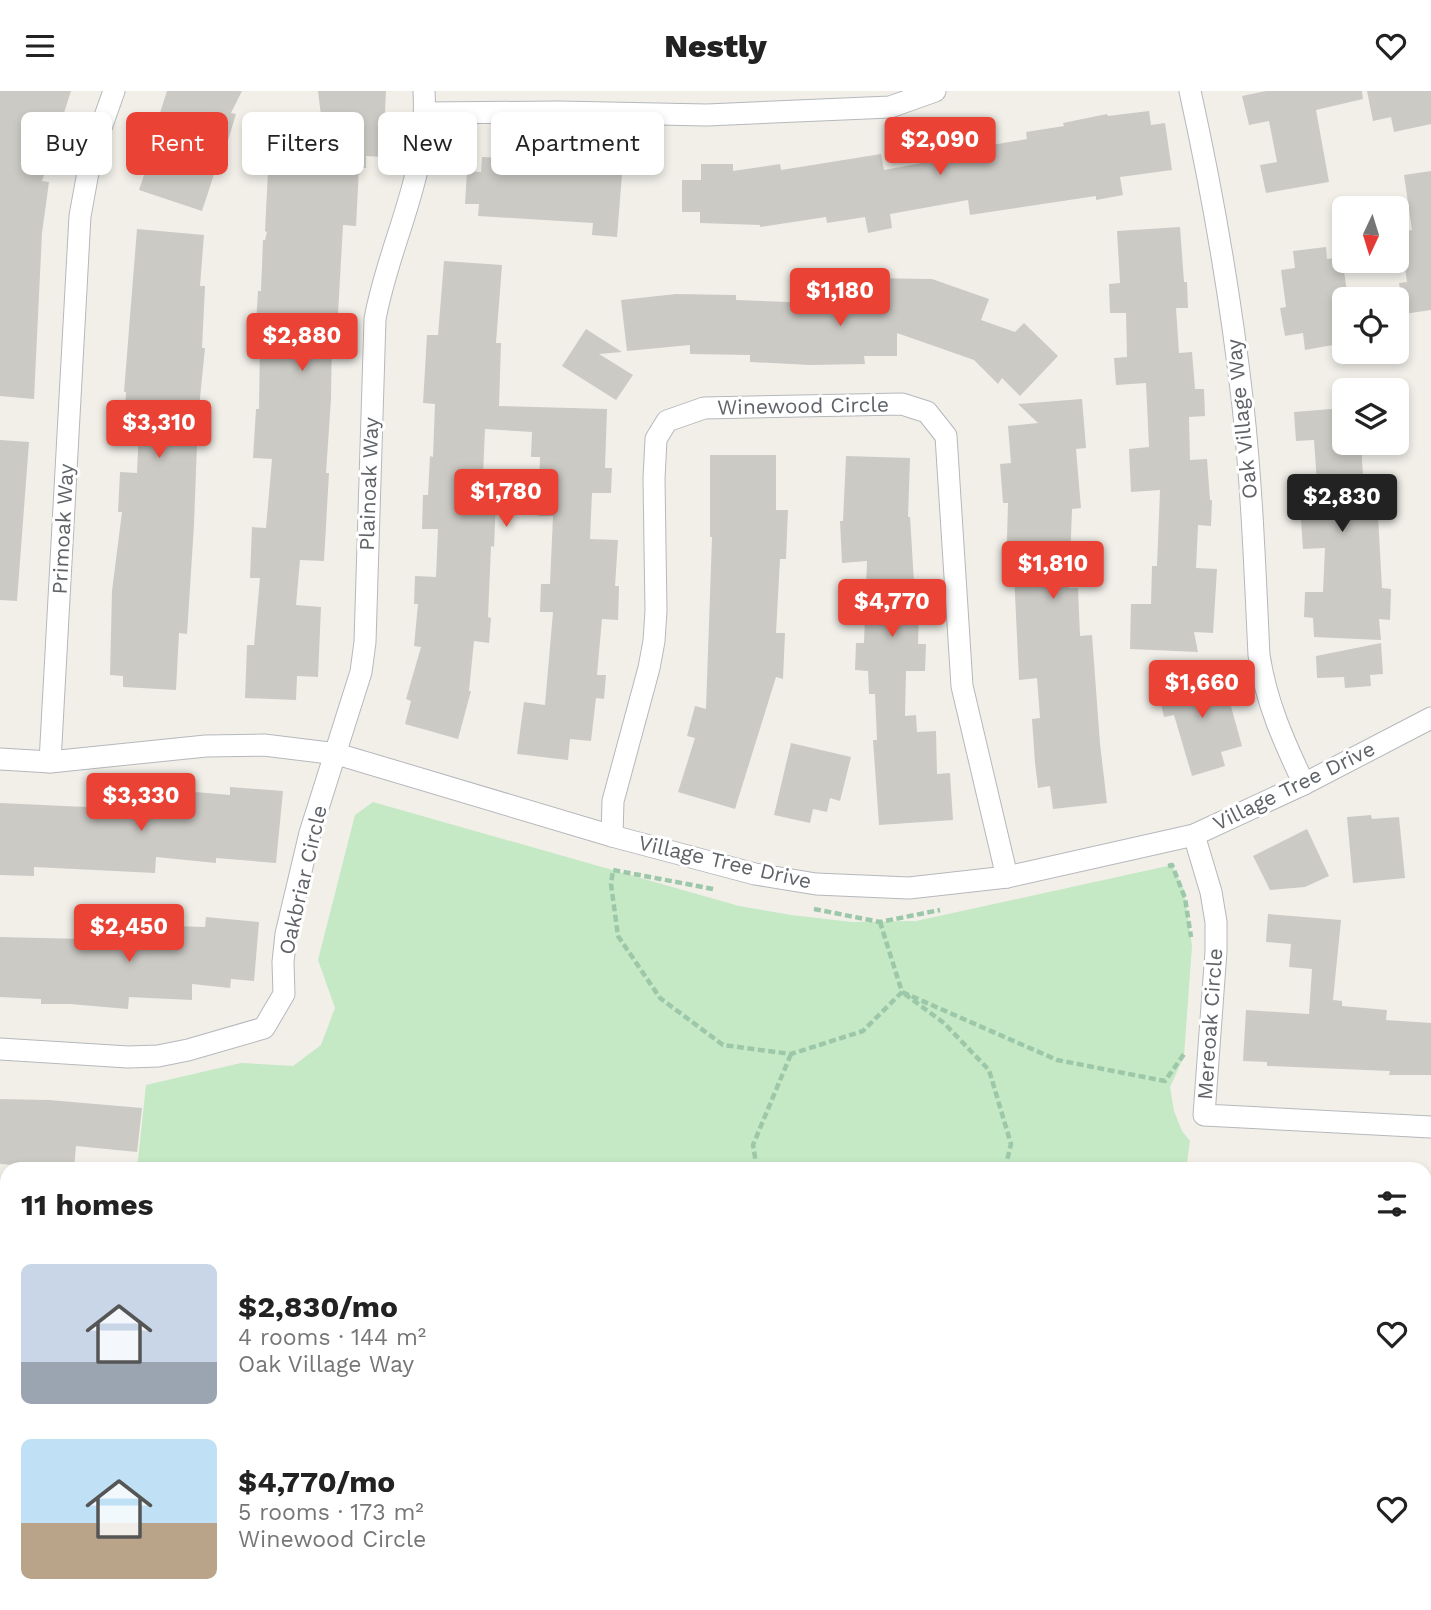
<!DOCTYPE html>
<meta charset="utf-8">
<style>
:root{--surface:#fff;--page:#f6f6f6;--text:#222;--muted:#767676;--accent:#ea4335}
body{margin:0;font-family:"Work Sans",sans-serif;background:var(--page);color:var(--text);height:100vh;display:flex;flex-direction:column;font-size:26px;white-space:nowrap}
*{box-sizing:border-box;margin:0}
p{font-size:23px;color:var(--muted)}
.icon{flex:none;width:38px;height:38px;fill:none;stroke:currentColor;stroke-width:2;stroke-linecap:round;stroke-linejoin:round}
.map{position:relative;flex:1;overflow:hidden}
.sheet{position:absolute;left:0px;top:1071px;width:1432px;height:448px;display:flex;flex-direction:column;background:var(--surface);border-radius:21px 21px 0 0;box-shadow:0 4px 10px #0003}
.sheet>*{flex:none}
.hud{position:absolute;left:21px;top:21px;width:700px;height:63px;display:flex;gap:14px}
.needle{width:46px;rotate:184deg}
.fabs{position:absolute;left:1332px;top:105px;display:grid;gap:14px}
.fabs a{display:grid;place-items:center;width:77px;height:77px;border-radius:10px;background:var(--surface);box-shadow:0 4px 10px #0003;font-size:35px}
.price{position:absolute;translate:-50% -60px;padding:0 16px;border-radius:7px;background:var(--accent);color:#fff;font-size:23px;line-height:46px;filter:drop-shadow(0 2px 4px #0008)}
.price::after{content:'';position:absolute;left:50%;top:42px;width:21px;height:16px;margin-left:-10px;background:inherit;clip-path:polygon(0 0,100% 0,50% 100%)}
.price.active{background:#222;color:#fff}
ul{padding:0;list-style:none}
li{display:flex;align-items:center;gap:21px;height:175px;padding:0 21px}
li span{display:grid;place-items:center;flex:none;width:196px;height:140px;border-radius:10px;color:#555}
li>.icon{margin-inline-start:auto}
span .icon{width:84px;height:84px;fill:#fffc;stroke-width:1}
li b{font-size:30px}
h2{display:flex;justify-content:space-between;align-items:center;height:84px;padding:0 21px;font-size:30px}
.tag{padding:0 24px;border-radius:10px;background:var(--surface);box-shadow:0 4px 10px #0003;font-size:24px;line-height:63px}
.tag.active{background:var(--accent);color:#fff}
header{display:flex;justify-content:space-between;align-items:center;height:91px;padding:0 21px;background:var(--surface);font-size:32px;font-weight:800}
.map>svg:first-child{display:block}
.green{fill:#c5e8c5}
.building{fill:#cccac5}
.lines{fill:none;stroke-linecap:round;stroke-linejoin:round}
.lane-casing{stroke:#b5b8bc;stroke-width:12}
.street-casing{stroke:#b5b8bc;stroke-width:23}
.path{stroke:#9cc7a9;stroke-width:4.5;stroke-dasharray:7 3.5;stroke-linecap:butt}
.lane{stroke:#fff;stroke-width:10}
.street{stroke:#fff;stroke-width:21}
.labels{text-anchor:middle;stroke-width:6;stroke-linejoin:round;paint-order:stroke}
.street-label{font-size:21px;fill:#5f6368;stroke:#fff}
</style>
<header><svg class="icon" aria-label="menu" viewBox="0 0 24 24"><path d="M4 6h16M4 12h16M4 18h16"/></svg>Nestly<svg class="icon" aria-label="heart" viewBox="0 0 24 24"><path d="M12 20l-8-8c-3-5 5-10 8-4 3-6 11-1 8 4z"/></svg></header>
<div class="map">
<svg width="1431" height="1519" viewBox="0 0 1431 1519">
<rect width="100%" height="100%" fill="#f1efe8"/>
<path class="green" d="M373,711L739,815L791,824L852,831L916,830L1172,774L1184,799L1192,855L1184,965L1170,996L1174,1020L1182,1040L1190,1050L1186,1078H137L146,994L241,972L293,975L321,954L335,917L318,869L355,724Z"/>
<g class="building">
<path d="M0,0H71L42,90L49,91L42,142L34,308L0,305Z"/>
<path d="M167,0H242L231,22L236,23L222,69L219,68L202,120L139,99L156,48L152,47Z"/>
<path d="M318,0H386L383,66L366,65V77H359L356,135L343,134L337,241H332L331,308L326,382H329L324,470L300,469L296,514L321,516L318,586L297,585L296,609L245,607L247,554H254L260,487H250L252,436L266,437L272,368L253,367L256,318H259L260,251L255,250L258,200H261L263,149H265L267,141L265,140L268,80L286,81L288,53H301L303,24L321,25Z"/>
<path d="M1266,0H1362L1363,8L1316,19L1329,91L1266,102L1260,74L1277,71L1269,30L1249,34L1242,5Z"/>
<path d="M1367,0H1431V33L1394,41L1391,26L1373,30Z"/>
<path d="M1149,20L1151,34L1165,32L1172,79L1120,86L1123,104L1096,109V105L970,124L968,109L890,123L892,137L868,142L865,126L827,132L826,126L760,136V134L700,132V121H682V89H701V73H733V80L780,73L781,79L881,63L884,79L922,72L920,56L958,49L957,42L983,38L986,55L1027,48L1026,41L1064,35L1063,32L1107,23L1108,25Z"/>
<path d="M482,66L623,71L617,146L592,144L593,132L478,125L479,113H465L467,80L481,81Z"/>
<path d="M1431,80V219L1404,223L1399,192L1407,191L1400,141L1412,139L1404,84Z"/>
<path d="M1180,136L1184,191H1187L1188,217H1176L1179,262L1192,261L1195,298H1204L1205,325L1189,326L1190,369L1207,368L1210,409H1212L1211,435L1198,434L1196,477L1217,478L1213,542L1194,541L1198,561L1130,558L1131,513H1151L1152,475H1157L1160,399L1131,401L1129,358L1149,356L1146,292L1116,294L1114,267L1127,266L1126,222H1110L1109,193L1120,192L1117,140Z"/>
<path d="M137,138L204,144L200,195H205L202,257H205L198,327L194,434L187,543L179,542L176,599L123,596V585L110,584L112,500L122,421H118L120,381L137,382L139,338L124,337L126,301H124Z"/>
<path d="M1326,156L1327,168L1342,166L1348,208H1344V252L1305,259L1303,242L1285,245L1280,217L1286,216L1281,179L1295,177L1293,160Z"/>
<path d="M444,170L502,174L496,252H501L499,315L607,318L605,377H612L611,402H592L590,448L618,449L615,495H619L618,529L602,528L597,584H606L604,608L596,607L591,650L570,648L568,669L517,663L524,611L545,614L553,521H540L541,493H550L553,425H538L540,366H531L532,341L485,338L482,407L496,408L494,456L491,455L488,526L491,527L489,552L474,550L469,600H471L458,648L405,633L411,610L406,608L421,556L414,555L418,513H414L415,485L436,486L438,438H422L423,404H428L430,365L433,366L435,313L423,312L427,244H438Z"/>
<path d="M867,187L932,188L989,208L981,229L1015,241L1024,232L1058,265L1020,305L1002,287L998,293L974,269L897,242V265H864L865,273L810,274L750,271V264L690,263V254L627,260L621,209L676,203L736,204V209L814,212V210L867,209Z"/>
<path d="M586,238L622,261L599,263L633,284L616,309L562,275Z"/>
<path d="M1082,308L1086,357L1076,358L1081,417L1072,418L1069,497H1078L1080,545L1092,544L1100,653L1107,712L1053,718L1050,695L1038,697L1035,672L1032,628L1040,627L1037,587L1019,589L1014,482H1006L1008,412H1003L1000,373L1011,372L1008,335L1038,332L1018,313Z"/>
<path d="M1344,317V352H1361L1363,385L1367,384L1370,426L1378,425L1382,497L1391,498L1390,529L1379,528L1381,549L1314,546L1313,527L1304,526L1305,501H1323L1325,457L1303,458L1301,429H1309L1307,392H1317L1314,349L1296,350L1294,321Z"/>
<path d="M0,349L29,351L17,510L0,509Z"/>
<path d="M710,364H776V419H788L786,468H780L776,542H785L783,588L776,586L735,718L678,701L695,647L687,645L695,615L706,618L712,446H710Z"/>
<path d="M846,365L910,367L908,426H910L914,491H920L918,553H926L925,580H906L905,625L916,624L917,641L936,640L937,683L950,682L953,729L879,734L873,649H877L875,603H869L868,580L855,579L856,552H864L867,470L842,472L840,430H843Z"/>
<path d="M1381,552L1383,583L1370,584L1371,595L1345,597L1344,586L1317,587L1316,565Z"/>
<path d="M1222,583L1242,655L1221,661L1225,675L1192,685L1174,624L1164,626L1157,594L1204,584V587Z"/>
<path d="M791,652L851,666L840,710L830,707L827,721L813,718L810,732L774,724Z"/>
<path d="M230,696L283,700L276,772L216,767V772L156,766L155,782L34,776V785L0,784V712L108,717V712L170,715L172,699L230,704Z"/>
<path d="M1371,724L1372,728L1399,726L1405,787L1353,792L1347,726Z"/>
<path d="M1307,738L1329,785L1305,796L1270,799L1253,765Z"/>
<path d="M1268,823L1341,829L1333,909L1342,910V915L1387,919L1386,929L1431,932V984H1389L1390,980L1267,975V971L1243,970L1246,919L1309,923L1312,878L1289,876L1291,853L1266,851Z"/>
<path d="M206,826L259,831L254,890L231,888L230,897L192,893V909L129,906L128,918L70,913H41V908L0,906V846L83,848L84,842L144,848V834L205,836Z"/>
<path d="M0,1008L49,1009L142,1017L137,1061L76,1055L74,1078L0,1073Z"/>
</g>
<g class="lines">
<defs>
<g id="lane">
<path d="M389,1519L390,1512"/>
<path d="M1112,1519V1512"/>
</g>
<g id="street">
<path d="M1190,0C1213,104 1231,209 1243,315C1252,397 1255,481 1259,564C1266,611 1284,651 1304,693"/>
<path d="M425,22L559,21L707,24L890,16L935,0"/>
<path d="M0,668L50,671L206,655L264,654L337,663L612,745L755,783L816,793L909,797L1007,786L1194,744L1304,693L1431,627"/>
<path d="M50,671L80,125L91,65L114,0"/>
<path d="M1194,744L1211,801L1216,831V860L1204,1024L1431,1036"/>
<path d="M612,745L613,710L649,577L654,550L656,520L654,388L656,348L667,330L704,317L902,313L927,321L946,345L962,595L1007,786"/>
<path d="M0,958L128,966L158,965L188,959L264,937L284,903L283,871L286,843L310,742L361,581L365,551L375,228C390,147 429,87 424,0"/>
<path d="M0,1476H7"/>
<path d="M651,1512L736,1519"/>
</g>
</defs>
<use href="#lane" class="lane-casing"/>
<use href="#street" class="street-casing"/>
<g class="path">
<path d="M1168,775L1172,774L1185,807L1191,846"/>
<path d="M713,798L613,779L611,793L618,845L660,907L723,954L791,963L863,940L902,901L880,831"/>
<path d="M814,818L880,831L940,819"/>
<path d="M757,1078L753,1054L791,963"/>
<path d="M1005,1078L1011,1053L989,979L944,932L902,901L1057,969L1165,990L1184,963"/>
</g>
<use href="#lane" class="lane"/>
<use href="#street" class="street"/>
</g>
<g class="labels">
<g class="street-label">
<text transform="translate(803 315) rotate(-1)" y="7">Winewood Circle</text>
<text transform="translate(1242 328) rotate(-96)" y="7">Oak Village Way</text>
<text transform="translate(369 393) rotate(-88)" y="7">Plainoak Way</text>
<text transform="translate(63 438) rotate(-87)" y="7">Primoak Way</text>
<text transform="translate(1294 695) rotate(-26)" y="7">Village Tree Drive</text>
<text transform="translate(725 771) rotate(13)" y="7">Village Tree Drive</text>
<text transform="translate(303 789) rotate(-77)" y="7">Oakbriar Circle</text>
<text transform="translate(1210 933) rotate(-86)" y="7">Mereoak Circle</text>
</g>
</g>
</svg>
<div class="fabs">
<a><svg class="needle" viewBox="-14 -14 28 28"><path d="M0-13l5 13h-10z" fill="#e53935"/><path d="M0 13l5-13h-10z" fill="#767676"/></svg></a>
<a><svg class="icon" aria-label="locate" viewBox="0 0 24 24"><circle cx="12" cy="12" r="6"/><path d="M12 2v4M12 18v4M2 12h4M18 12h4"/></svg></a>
<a><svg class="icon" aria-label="layers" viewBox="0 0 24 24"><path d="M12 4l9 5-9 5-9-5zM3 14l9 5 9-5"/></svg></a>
</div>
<b class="price" style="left:940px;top:86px">$2,090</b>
<b class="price" style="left:840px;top:237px">$1,180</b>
<b class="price" style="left:302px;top:282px">$2,880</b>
<b class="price" style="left:159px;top:369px">$3,310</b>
<b class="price" style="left:506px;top:438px">$1,780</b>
<b class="price active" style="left:1342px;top:443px">$2,830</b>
<b class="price" style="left:1053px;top:510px">$1,810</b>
<b class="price" style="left:892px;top:548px">$4,770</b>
<b class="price" style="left:1202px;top:629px">$1,660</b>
<b class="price" style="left:141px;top:742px">$3,330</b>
<b class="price" style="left:129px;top:873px">$2,450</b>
<div class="hud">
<a class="tag">Buy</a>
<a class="tag active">Rent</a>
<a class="tag">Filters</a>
<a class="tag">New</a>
<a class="tag">Apartment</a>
</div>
<section class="sheet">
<h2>11 homes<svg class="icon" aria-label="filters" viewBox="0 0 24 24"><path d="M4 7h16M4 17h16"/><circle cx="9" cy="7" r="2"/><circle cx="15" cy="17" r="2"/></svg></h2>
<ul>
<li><span style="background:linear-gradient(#c9d6e8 70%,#9aa5b1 0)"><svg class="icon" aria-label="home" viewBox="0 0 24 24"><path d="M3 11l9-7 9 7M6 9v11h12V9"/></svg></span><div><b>$2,830/mo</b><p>4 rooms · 144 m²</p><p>Oak Village Way</p></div><svg class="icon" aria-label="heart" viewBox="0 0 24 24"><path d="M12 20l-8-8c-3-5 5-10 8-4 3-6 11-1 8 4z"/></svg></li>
<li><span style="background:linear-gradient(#bfe0f5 60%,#b9a48a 0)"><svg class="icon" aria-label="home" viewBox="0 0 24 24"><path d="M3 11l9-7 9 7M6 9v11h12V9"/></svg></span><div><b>$4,770/mo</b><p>5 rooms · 173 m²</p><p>Winewood Circle</p></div><svg class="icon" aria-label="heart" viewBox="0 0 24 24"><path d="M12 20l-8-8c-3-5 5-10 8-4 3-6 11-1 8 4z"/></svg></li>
</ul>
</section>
</div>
